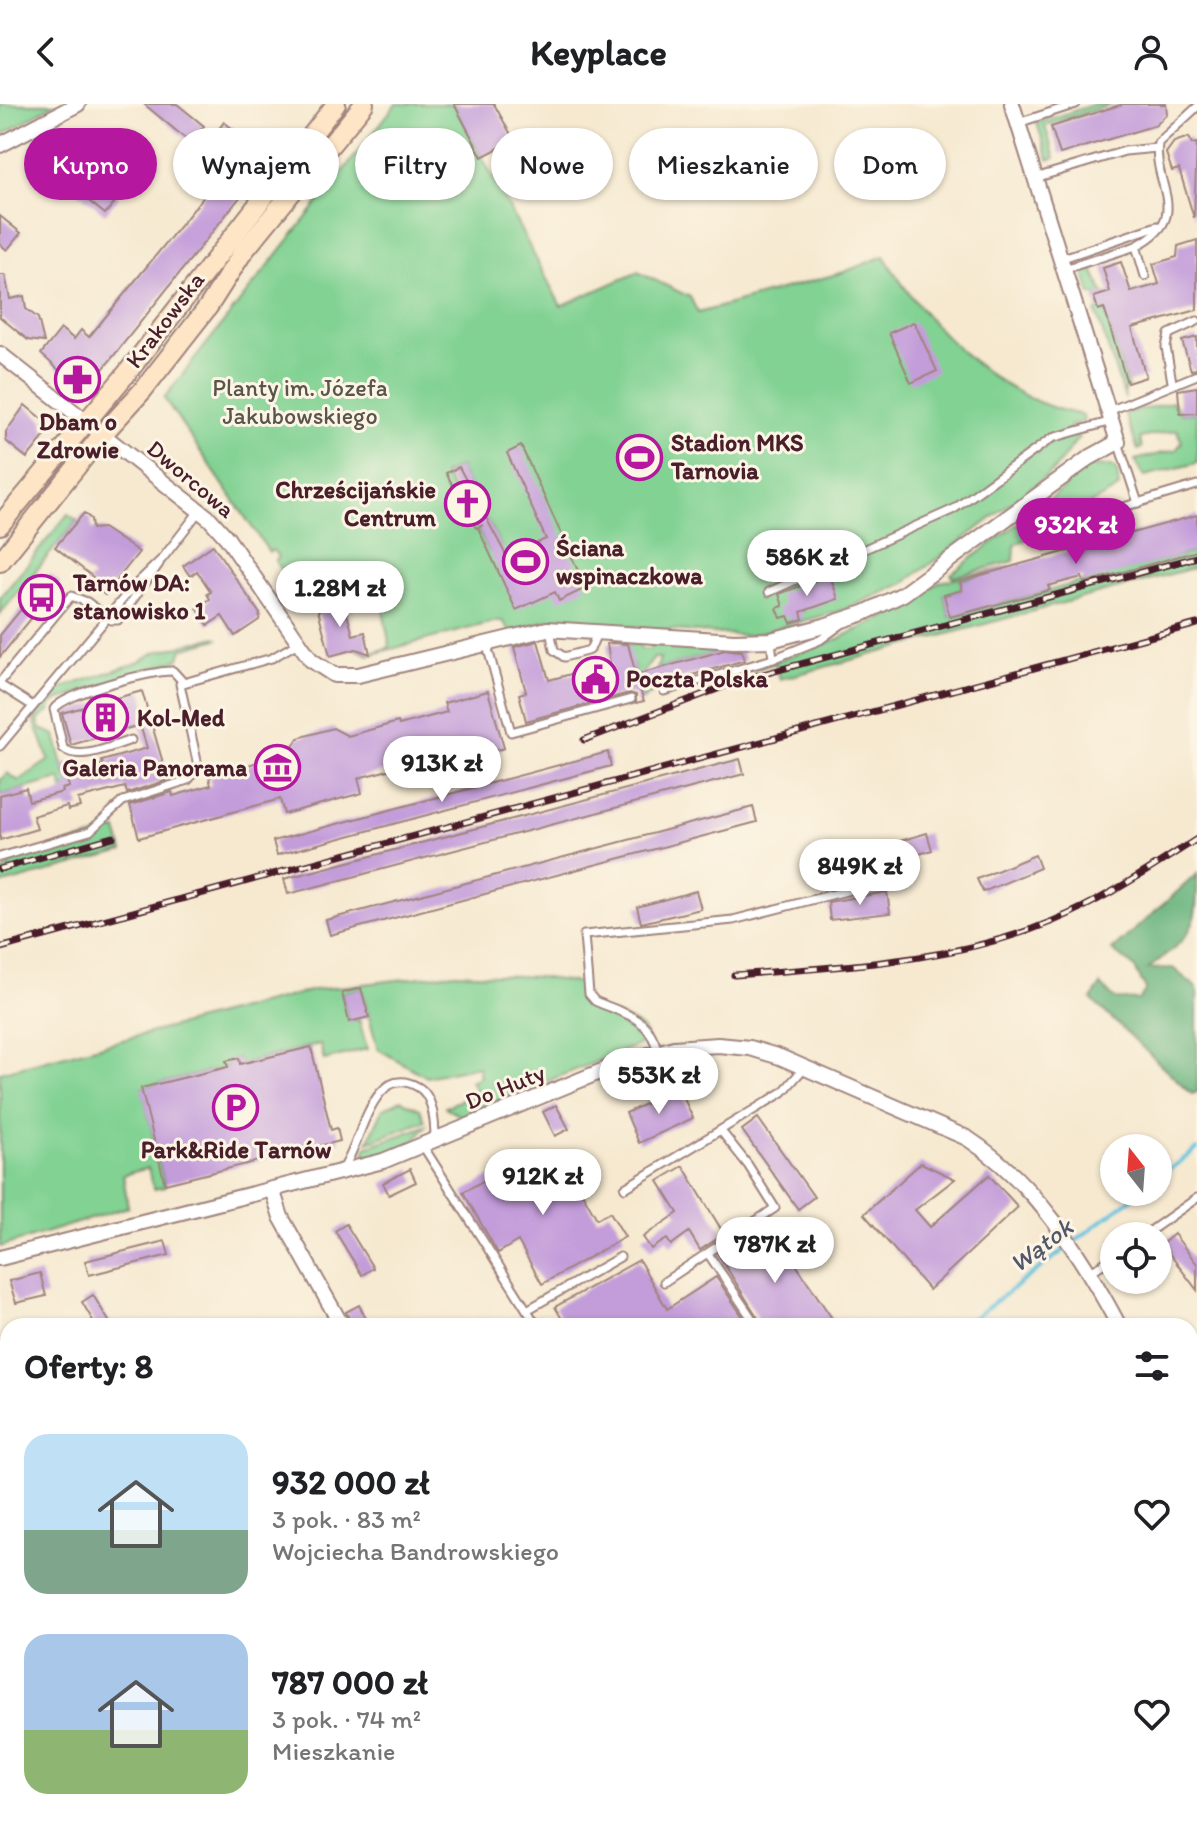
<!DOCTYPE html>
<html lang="pl">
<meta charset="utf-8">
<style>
:root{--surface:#fff;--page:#f6f6f6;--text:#202124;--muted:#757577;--accent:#b5179e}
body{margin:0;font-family:Itim,sans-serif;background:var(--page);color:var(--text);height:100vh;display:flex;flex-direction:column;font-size:30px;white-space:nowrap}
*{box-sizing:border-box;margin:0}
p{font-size:26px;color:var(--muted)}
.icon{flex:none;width:44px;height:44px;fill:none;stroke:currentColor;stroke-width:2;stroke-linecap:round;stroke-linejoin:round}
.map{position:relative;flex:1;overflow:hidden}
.sheet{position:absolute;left:0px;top:1214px;width:1198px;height:514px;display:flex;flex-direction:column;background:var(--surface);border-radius:24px 24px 0 0;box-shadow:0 2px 6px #0004}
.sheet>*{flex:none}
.banner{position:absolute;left:24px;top:24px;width:1150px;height:72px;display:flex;gap:16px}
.needle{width:52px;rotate:343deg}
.fabs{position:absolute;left:1100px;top:1030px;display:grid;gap:16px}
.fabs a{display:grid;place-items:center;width:72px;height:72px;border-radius:50%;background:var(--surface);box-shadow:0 2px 6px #0004;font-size:40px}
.price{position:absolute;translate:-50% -68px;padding:0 18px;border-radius:28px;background:#fff;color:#222;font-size:26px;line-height:52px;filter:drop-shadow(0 2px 4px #0008)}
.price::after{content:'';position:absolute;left:50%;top:48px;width:24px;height:18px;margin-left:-12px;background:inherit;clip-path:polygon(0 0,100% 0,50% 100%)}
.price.active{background:var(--accent);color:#fff}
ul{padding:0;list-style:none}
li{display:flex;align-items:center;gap:24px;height:200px;padding:0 24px}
li span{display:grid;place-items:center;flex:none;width:224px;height:160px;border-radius:24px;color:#555}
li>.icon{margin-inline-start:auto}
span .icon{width:96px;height:96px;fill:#fffc;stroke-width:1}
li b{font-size:34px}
h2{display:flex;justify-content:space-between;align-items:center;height:96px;padding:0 24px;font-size:34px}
.pill{padding:0 28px;border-radius:36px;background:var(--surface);box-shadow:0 2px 6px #0004;font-size:28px;line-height:72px}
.pill.active{background:var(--accent);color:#fff}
header{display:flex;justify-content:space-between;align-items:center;height:104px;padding:0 24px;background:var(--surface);font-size:36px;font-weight:800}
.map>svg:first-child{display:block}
.green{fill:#81d293;stroke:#66785f;stroke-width:2;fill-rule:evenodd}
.forest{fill:#68b47d;stroke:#596a54;stroke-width:2}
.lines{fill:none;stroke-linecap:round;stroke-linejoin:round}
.stream{stroke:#61c3df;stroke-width:4}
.building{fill:#c39cda}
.lane-casing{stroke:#a0847e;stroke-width:11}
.street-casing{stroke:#a0847e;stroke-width:18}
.secondary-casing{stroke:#a0847e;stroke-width:22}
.lane{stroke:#fff;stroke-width:7}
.street{stroke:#fff;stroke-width:14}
.secondary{stroke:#fee5c5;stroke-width:18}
.rail-casing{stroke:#4a1f2b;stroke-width:7}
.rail{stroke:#fcf5e5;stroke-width:4;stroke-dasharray:12;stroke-linecap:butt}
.labels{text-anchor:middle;stroke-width:6;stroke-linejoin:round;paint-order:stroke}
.street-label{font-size:24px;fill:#4a1f2b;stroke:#fcf5e5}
.park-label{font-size:24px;fill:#5a554a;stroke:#fcf5e5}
.poi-label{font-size:24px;font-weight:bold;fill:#4a1f2b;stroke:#fcf5e5;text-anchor:start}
.water-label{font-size:26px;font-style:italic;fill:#52586a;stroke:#fcf5e5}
</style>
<header><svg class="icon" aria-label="back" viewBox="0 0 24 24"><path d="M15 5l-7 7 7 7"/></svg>Keyplace<svg class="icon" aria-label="person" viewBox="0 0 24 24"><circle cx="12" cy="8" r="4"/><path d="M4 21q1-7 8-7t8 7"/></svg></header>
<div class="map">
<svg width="1197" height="1727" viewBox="0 0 1197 1727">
<rect width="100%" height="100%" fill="#fcf5e5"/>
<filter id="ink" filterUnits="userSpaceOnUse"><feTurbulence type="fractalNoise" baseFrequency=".0125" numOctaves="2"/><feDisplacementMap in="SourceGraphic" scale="16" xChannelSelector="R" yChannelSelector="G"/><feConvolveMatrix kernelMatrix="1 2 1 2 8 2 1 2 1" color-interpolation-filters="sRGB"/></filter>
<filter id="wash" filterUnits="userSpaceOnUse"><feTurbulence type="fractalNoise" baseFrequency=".006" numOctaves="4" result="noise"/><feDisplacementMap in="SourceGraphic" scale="32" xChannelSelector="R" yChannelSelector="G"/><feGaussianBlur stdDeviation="1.8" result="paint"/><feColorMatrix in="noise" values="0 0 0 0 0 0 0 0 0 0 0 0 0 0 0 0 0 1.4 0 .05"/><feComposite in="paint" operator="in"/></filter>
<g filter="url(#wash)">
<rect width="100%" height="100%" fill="#f6e9d0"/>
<g class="green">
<path d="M0,0H54L0,32Z"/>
<path d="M396,0H454L561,202L638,168L690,193L698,209L844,168L884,152C927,223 998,297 1083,311L1084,317L1070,322L1073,331L1079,333L1054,366L976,426L903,480L843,506L749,532L549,516L511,529L503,517H497L369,551L356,545L370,550L390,543L376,470L300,494L275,457L279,454L273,446L269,448L164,294ZM459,363L501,442L489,447C476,418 459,401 444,370Z"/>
<path d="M1095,0H1113L1045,22L1055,54L1049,56L1037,19Z"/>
<path d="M1093,165L1106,196L1156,184L1159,180L1163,189L1105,206L1128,283L1124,285L1125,295L1096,208L1101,204L1098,192L1091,190L1084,168Z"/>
<path d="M1173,298L1181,310L1197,309V359L1144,372L1135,356L1176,346L1182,338L1177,326L1140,334L1142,344L1138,346L1125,310Z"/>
<path d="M1111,362L1117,367L1119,383L1114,387L1015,441L1014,457L953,473L951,470L1066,383L1067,378L1087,363Z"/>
<path d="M68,410L77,417L0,510V494Z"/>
<path d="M1197,447V463L780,575L775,559L697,585L838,535L889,511L940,478L1007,464L960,477L962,486L944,491L950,513Z"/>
<path d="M216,533L218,535L182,545L179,555L51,599L50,607L38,616L41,625L55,631L66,672L87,668L94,691L75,687L73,682L63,685L60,675L0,691V677L7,669L19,677L49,656L34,616L56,586L136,559L156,548Z"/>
<path d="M622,539L640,540L641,545H651V541L741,542L657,565L660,554H654L642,570L645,583L652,589L643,596L633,560L625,552Z"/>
<path d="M117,726L123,747L0,781V770L10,763L7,757Z"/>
<path d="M455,869L538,873L581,879C577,916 639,904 647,934L643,939L460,1012L445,1003L477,989L471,977L480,973L478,962L427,973L378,945L361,884L342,889L349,918L359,916L367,945L324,956L320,940L240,960L238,954L227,957L228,963L142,984L165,1083L154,1085L148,1064L123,1071L128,1103L0,1143V968L314,886Z"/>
<path d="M401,996L420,1005L425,1017L368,1038L383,1005Z"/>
<path d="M426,1022L413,1039L372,1054L364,1050L366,1043Z"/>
</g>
<g class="forest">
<path d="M1197,770C1197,830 1193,829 1148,865L1173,864L1197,884V988L1192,990L1091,895L1101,881L1115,895L1139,896L1146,885L1134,863L1112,846Z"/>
<path d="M118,1720H196L201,1727H111Z"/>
<path d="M381,1720H482L481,1727H391Z"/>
</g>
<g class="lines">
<g class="stream">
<path d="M1158,1074L1197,1045"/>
<path d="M1075,1137L1140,1088"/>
<path d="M963,1222L1068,1143"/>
<path d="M0,1690L8,1685"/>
<path d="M169,1720L174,1727"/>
<path d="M437,1720L442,1727"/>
<path d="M293,1727L297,1720"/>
<path d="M623,1727L627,1720"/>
</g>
</g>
<g id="blocks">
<g class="building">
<path d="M144,0H177L204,22L191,39Z"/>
<path d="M454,0H494L514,36L482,53Z"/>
<path d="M1123,0H1166L1167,10L1156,21L1060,50L1051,23Z"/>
<path d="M224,18L268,53V58L84,289L41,250L61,225L74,235L81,226L89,233L202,95L221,67L240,48L216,29Z"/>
<path d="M1189,33L1192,40L1197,39L1194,114L1179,65L1172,67L1166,49L1174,38Z"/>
<path d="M62,47L119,93L105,110L48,64Z"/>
<path d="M0,112L21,129L7,146L0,140Z"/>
<path d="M1197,136V206L1132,224L1146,273L1127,279L1104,204L1098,206L1094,193L1110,188L1103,164L1121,158L1131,188L1159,180L1153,160L1177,153L1178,142Z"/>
<path d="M0,171H5L10,195L24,192L26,205L38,214L44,238L28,236L0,213Z"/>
<path d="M914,218L937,267L911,279L889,229Z"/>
<path d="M1197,233V265L1191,266L1182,237Z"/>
<path d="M1197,283V309L1180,310L1178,286Z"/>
<path d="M25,301L43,316L45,332L27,354L6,337V328Z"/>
<path d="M521,342L586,484L559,497L555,488L516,506L478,424L483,421L476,424L446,369L459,363L507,453L546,435L507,349Z"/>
<path d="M84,409L91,415L92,425L103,424L139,448L105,491L88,478L93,473L55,443Z"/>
<path d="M1197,411V447L1084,479L1082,473L1048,482L1050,486L950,513L944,491L962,486L960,477Z"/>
<path d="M213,441L260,510L259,516L235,532L222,512L208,521L197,504L210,495L207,490L211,488L197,467L190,472L183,462Z"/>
<path d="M50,470L60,479L0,553V531Z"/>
<path d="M830,471L838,495L801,508L803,515L791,519L788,512L781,514L777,504L783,502L779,490Z"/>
<path d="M339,493L341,500L344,499L353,531L365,528L370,550L356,545L330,552L318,506L322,505L320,498Z"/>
<path d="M538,537L549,576L582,567L583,572L611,565L607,540L612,539L628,540L636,571L725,546L742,547L745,556L640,586L644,597L636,599V591L629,589L526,617L519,590L526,588L514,543Z"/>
<path d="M142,587L168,676L127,689L125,683L78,695L80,703L68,706L67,702L33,712L37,725L0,736V691L26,684L29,697L63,688L62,685L69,683L63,661L76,658L79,668L103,661L102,657L147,644L140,621L71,641L62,609Z"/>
<path d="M488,587L504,644L460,657L457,648L358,674L362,689L284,710L280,695L139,734L130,701L172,688L173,692L211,681L209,673L290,648L298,634L333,624L348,632L398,618L399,621L447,608L444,599Z"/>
<path d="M608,648L611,662L277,751L273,737Z"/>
<path d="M740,655L744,670L288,790L284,775Z"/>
<path d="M753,703L757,718L330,831L326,816Z"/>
<path d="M927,729L932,746L906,754L900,737Z"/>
<path d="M1035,751L1040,764L983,788L977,775Z"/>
<path d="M696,787L701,805L641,819L637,803Z"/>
<path d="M887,788L890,809L830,816L828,798Z"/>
<path d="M361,884L369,913L349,918L342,889Z"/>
<path d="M311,943L331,1026L337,1024L340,1037L165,1080L141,984L228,963L226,957L239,954L240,960Z"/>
<path d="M679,984L693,1014L639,1039L626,1009Z"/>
<path d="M556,1001L569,1025L555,1032L543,1008Z"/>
<path d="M758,1014L814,1093L798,1105L742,1026Z"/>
<path d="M559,1048L597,1115L610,1108L625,1133L542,1180L518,1137L498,1149L463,1088L501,1067L507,1078Z"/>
<path d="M921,1059L955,1075L915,1106L930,1123L989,1071L1018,1103L929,1186L864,1110Z"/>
<path d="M683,1062L724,1130L700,1146L689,1128L671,1141L667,1135L651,1145L643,1133L678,1109L658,1077Z"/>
<path d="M410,1065L416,1078L389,1091L383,1079Z"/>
<path d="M346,1120L373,1164L362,1171L335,1127Z"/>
<path d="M773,1126L837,1222H763L718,1150L731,1141L736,1149Z"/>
<path d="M1174,1130L1197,1160V1186L1162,1140Z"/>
<path d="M165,1137L169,1151L89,1171L85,1157Z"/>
<path d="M639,1156L667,1205L716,1173L749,1222H566L555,1203Z"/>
<path d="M40,1169L46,1192L16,1199L9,1177Z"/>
<path d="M93,1191L112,1222H96L82,1198Z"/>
<path d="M359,1201L370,1222H353L346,1208Z"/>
</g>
</g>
</g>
<g filter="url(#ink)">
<use href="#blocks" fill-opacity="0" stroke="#a0847e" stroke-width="2"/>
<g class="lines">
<defs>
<g id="lane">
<path d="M1018,19L1076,0"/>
<path d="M1035,74L1125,47L1157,44"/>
<path d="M1136,142C1194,113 1152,81 1158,39L1197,3"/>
<path d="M1060,155L1157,122"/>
<path d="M1065,165L1136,142L1145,172"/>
<path d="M1172,278L1166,243L1169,230L1197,217"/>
<path d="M1109,307L1197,271"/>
<path d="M1118,338L1138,399"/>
<path d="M1045,442L1107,408L1197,381"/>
<path d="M769,488L954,405L1052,334L1112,317"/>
<path d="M550,526L554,546L564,553L590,546L597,529"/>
<path d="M486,538L511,628L631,595"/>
<path d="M773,555L820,536L842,520"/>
<path d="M0,578L71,492L87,498L111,516H118L159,460"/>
<path d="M0,581L33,602"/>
<path d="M664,587L773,555L771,536"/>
<path d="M131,636C112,642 79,658 63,644L54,605C65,589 152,566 173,567L183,578"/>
<path d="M0,642L132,484L162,455L200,406"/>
<path d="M0,753L90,727L123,697L188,676L196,667L197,657L180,580L272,554L298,539"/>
<path d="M658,948C649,912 626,911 595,897L589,890L584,831L733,816L889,776"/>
<path d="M423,1042L537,1222"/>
<path d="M342,1066C361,1043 371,956 418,983C434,992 435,1020 435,1036"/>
<path d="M625,1084L783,988L804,964"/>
<path d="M1143,1132L1197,1094"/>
<path d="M709,1151L757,1222"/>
<path d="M1091,1168L1114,1152"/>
<path d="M664,1178L775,1104L748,1061L721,1027"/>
<path d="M527,1206L620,1153"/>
<path d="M1190,1542L1197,1561"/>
</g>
<g id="street">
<path d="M0,41L78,0"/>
<path d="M0,250L210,415L227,434L311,556L334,571H358L547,525L734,537L771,536L824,522L864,509L903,490L1089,354L1118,338L1012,0"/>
<path d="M272,1085L281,1113L342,1222"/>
<path d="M0,1154L383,1057L624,958L674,944L718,941L750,944L780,953L967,1034C1035,1078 1082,1152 1119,1222"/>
<path d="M1190,1407L1197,1428"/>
<path d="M0,1507L8,1520"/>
<path d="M646,1720L653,1727"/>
<path d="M888,1720L894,1727"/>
</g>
<g id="secondary">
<path d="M0,421L127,269L336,0"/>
<path d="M0,458L102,331L143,286L208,203L243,148L364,0"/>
</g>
</defs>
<use href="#lane" class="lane-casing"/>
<use href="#street" class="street-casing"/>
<use href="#secondary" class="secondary-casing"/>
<use href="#lane" class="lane"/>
<use href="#street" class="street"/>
<use href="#secondary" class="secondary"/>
<defs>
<g id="rail">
<path d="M584,636L741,576L1197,453"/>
<path d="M0,765L113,733"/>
<path d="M0,844L1197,520"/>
<path d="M734,871C841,862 952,859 1053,817C1104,796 1151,764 1197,735"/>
</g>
</defs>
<use href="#rail" class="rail-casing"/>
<use href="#rail" class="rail"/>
</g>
</g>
<defs>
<symbol id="pharmacy-ring" viewBox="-11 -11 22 22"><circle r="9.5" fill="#fcf5e5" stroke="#b5179e" stroke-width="1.5"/><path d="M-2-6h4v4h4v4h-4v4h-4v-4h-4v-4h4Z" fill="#b5179e"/></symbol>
<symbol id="stadium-ring" viewBox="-11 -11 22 22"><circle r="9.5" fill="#fcf5e5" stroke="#b5179e" stroke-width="1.5"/><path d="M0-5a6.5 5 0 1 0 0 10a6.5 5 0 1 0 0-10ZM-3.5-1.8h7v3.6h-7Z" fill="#b5179e"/></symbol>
<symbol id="church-ring" viewBox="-11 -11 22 22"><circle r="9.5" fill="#fcf5e5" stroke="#b5179e" stroke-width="1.5"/><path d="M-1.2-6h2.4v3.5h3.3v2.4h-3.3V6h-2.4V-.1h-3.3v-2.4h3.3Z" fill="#b5179e"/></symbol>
<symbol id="bus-ring" viewBox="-11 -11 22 22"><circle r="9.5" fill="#fcf5e5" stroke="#b5179e" stroke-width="1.5"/><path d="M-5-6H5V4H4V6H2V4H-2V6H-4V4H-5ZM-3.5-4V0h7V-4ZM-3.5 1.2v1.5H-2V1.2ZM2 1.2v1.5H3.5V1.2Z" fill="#b5179e"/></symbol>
<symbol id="civic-ring" viewBox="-11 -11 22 22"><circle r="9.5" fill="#fcf5e5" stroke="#b5179e" stroke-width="1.5"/><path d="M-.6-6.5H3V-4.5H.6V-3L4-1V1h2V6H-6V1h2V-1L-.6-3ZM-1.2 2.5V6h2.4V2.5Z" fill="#b5179e"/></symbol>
<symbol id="building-ring" viewBox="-11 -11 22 22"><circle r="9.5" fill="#fcf5e5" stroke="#b5179e" stroke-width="1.5"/><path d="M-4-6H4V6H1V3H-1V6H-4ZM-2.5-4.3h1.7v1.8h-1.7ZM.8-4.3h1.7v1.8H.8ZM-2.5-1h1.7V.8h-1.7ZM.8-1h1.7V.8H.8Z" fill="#b5179e"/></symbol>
<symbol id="museum-ring" viewBox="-11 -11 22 22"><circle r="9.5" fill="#fcf5e5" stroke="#b5179e" stroke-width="1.5"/><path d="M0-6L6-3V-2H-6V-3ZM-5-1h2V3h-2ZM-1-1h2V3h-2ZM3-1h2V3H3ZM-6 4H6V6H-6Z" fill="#b5179e"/></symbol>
<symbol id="parking-ring" viewBox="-11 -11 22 22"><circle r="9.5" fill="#fcf5e5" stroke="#b5179e" stroke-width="1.5"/><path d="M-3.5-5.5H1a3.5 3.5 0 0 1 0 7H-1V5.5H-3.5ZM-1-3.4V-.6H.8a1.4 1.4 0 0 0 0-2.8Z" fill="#b5179e"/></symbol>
</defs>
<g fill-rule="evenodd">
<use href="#pharmacy-ring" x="52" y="250" width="51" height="51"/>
<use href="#stadium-ring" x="614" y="328" width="51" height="51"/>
<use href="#church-ring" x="442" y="374" width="51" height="51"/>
<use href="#stadium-ring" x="500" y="432" width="51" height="51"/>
<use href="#bus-ring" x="16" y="468" width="51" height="51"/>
<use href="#civic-ring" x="570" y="550" width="51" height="51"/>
<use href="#building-ring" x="80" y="588" width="51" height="51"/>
<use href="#museum-ring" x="252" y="638" width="51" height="51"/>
<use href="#parking-ring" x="210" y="978" width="51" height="51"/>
</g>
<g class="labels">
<g class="street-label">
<text transform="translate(165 216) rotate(-53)" y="8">Krakowska</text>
<text transform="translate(191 375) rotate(40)" y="8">Dworcowa</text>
<text transform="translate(505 983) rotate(-22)" y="8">Do Huty</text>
</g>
<g class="park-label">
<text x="300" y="292">Planty im. Józefa<tspan x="300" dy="28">Jakubowskiego</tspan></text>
</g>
<g class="poi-label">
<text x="78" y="326" text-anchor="middle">Dbam o<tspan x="78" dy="28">Zdrowie</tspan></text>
<text x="671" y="347">Stadion MKS<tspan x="671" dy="28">Tarnovia</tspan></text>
<text x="436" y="394" text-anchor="end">Chrześcijańskie<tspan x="436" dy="28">Centrum</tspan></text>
<text x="556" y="452">Ściana<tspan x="556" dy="28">wspinaczkowa</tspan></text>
<text x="73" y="487">Tarnów DA:<tspan x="73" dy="28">stanowisko 1</tspan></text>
<text x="626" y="583">Poczta Polska</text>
<text x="137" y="622">Kol-Med</text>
<text x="247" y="672" text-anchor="end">Galeria Panorama</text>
<text x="236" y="1054" text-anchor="middle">Park&amp;Ride Tarnów</text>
</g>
<g class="water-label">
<text transform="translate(1041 1141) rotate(-37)" y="9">Wątok</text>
</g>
</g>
</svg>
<div class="fabs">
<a><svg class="needle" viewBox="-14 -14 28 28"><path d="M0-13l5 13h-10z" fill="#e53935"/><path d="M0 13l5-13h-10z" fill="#757577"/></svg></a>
<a><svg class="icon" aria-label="locate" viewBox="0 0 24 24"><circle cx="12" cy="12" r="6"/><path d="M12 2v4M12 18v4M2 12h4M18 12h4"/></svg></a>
</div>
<b class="price active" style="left:1076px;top:462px">932K zł</b>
<b class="price" style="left:807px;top:494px">586K zł</b>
<b class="price" style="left:340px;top:525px">1.28M zł</b>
<b class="price" style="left:442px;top:700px">913K zł</b>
<b class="price" style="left:860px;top:803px">849K zł</b>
<b class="price" style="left:659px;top:1012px">553K zł</b>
<b class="price" style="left:543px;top:1113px">912K zł</b>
<b class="price" style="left:775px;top:1181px">787K zł</b>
<div class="banner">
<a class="pill active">Kupno</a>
<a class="pill">Wynajem</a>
<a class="pill">Filtry</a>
<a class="pill">Nowe</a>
<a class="pill">Mieszkanie</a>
<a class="pill">Dom</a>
</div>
<section class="sheet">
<h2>Oferty: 8<svg class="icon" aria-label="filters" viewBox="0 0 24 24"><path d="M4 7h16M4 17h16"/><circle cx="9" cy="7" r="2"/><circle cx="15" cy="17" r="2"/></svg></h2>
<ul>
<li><span style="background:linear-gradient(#bfe0f5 60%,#7fa58c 0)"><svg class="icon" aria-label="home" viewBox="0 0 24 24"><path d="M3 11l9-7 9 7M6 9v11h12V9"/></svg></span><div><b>932 000 zł</b><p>3 pok. · 83 m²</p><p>Wojciecha Bandrowskiego</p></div><svg class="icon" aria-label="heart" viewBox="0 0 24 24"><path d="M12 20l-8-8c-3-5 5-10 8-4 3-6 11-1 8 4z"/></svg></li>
<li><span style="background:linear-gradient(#a9c7e8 60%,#8fb573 0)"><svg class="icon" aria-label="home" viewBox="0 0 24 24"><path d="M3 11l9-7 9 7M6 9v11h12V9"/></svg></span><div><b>787 000 zł</b><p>3 pok. · 74 m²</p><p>Mieszkanie</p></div><svg class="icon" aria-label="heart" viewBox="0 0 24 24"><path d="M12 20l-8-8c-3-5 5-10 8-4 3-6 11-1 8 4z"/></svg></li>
</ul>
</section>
</div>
